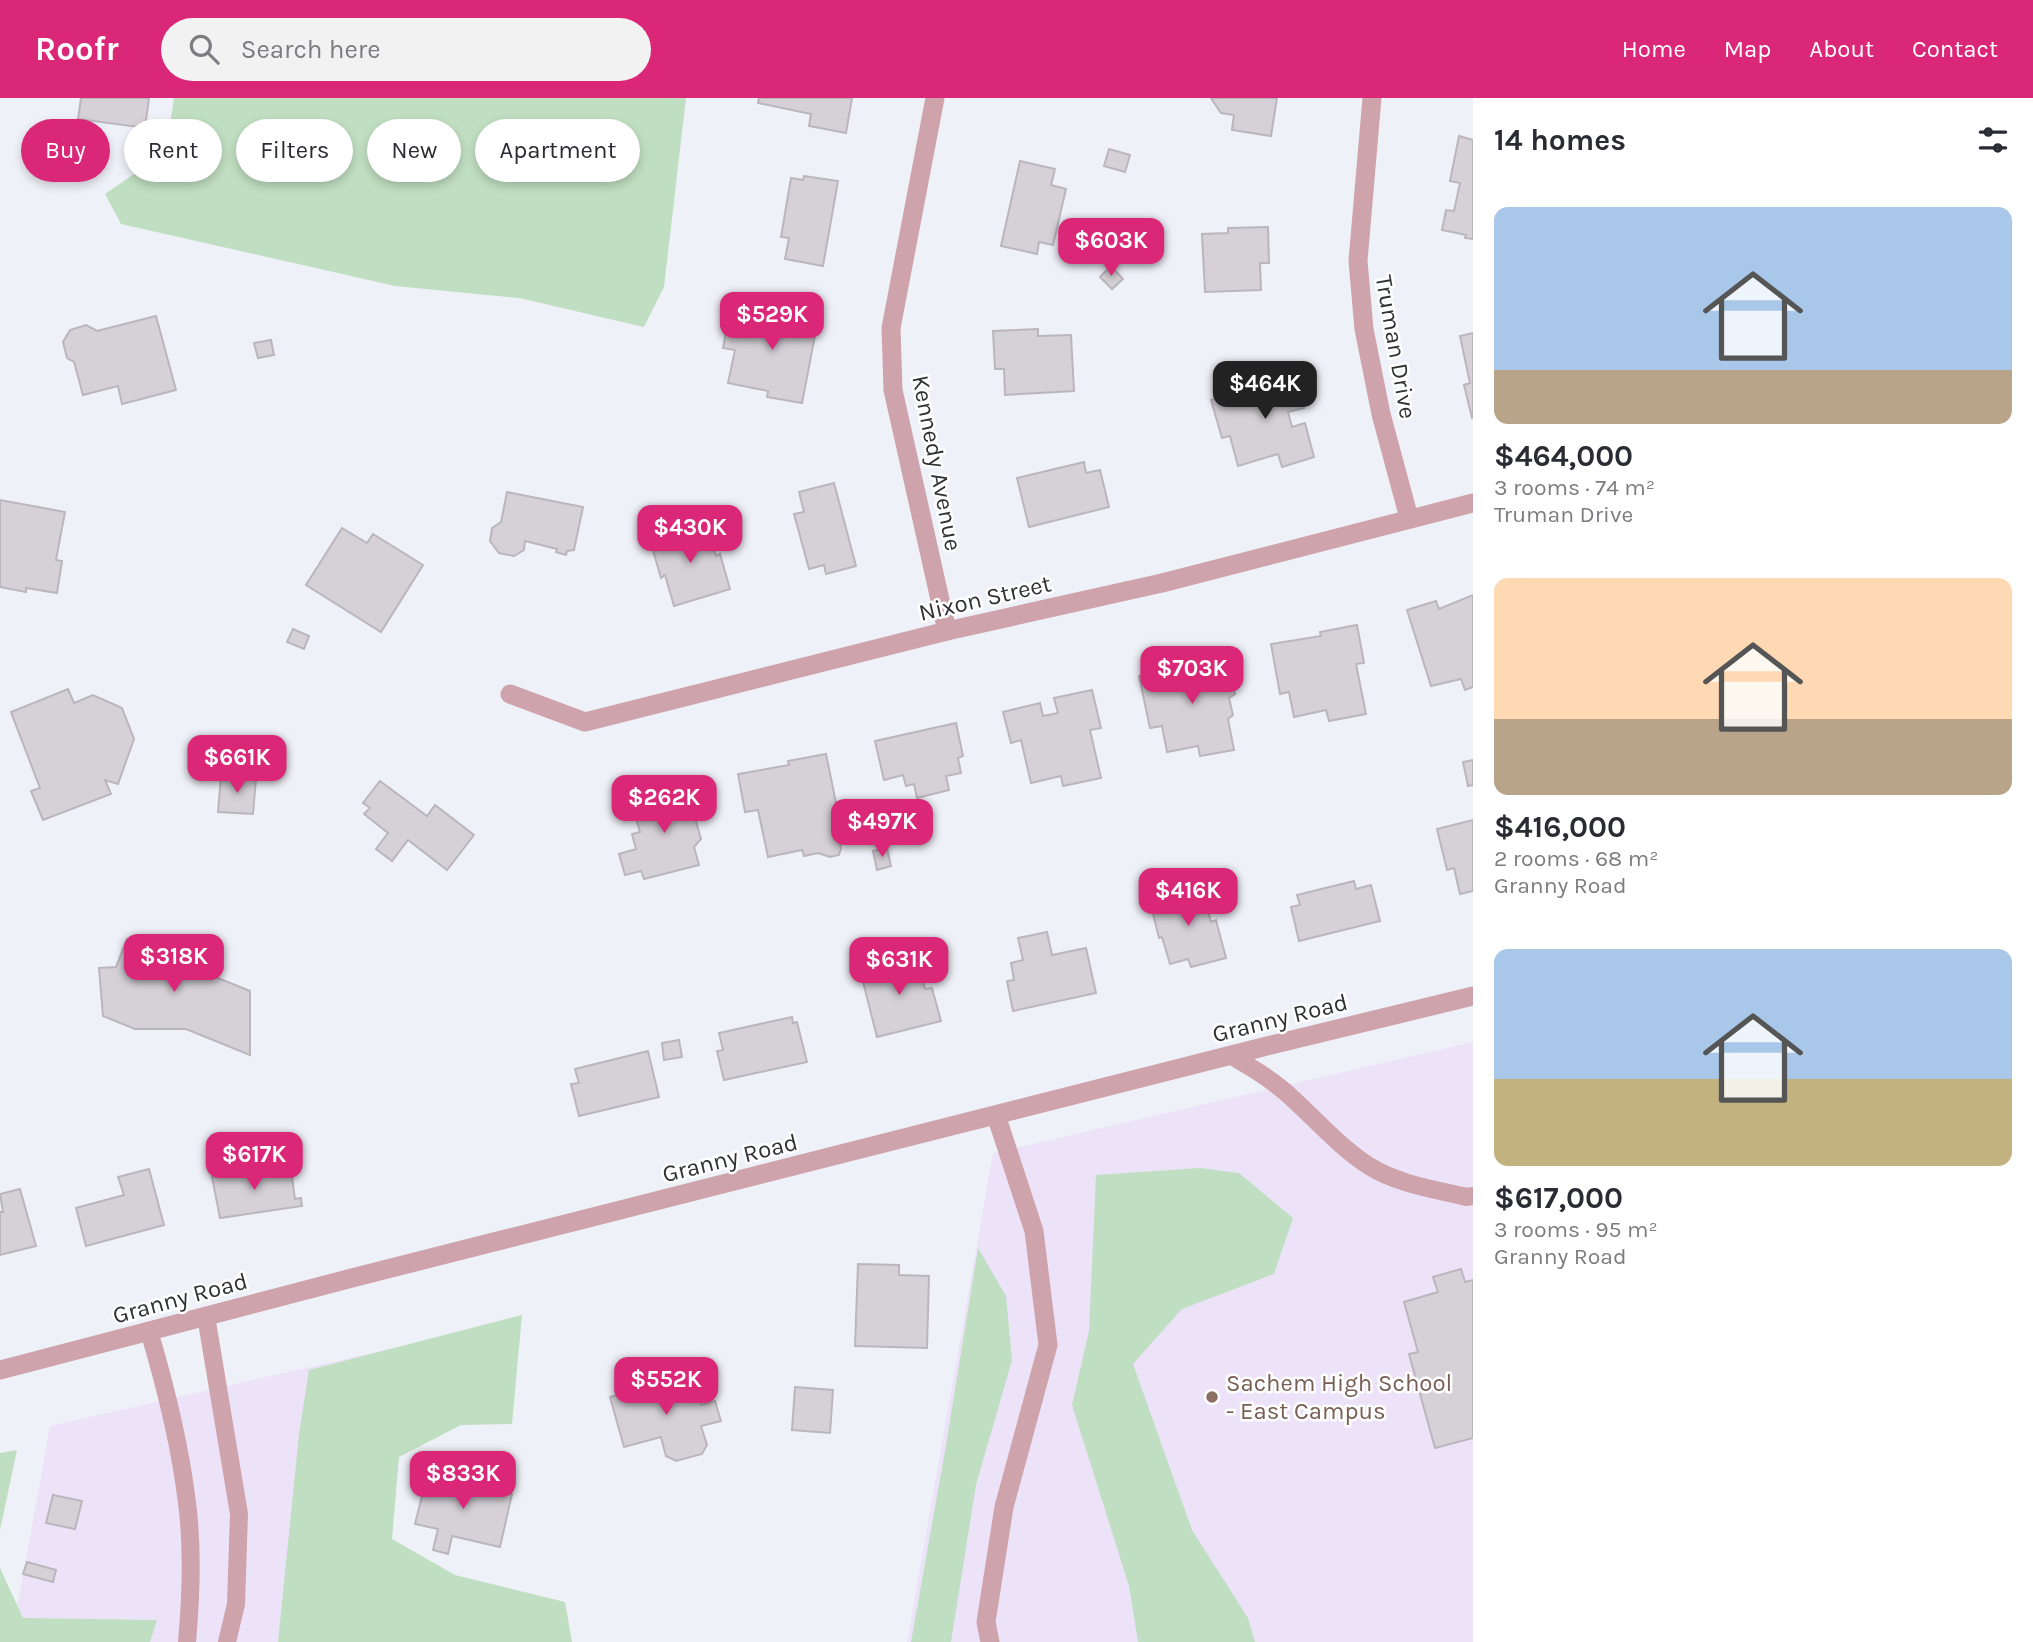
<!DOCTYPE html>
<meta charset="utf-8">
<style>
:root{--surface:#fff;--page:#f2f2f3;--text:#2b2b33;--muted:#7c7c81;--accent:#db2777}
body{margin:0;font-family:Karla,sans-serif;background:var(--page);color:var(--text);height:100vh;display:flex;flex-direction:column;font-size:26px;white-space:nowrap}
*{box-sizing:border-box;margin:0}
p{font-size:23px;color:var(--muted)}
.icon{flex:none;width:38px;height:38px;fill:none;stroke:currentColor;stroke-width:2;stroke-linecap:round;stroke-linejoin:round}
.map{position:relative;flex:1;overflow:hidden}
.drawer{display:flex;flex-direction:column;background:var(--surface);width:560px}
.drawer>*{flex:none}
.banner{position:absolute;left:21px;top:21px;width:665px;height:63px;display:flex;gap:14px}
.price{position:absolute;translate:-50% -60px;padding:0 16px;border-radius:14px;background:var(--accent);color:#fff;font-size:23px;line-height:46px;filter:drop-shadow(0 2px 4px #0008)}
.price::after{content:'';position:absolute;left:50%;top:42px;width:21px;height:16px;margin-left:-10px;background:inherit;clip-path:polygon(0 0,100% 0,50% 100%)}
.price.selected{background:#222;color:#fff}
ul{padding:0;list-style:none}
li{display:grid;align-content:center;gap:14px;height:371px;padding:0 21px}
li span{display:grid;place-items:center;height:217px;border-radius:14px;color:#555}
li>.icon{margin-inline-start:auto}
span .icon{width:126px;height:126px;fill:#fffc;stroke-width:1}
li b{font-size:30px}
h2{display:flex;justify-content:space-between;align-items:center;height:84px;padding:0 21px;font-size:30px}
.pill{padding:0 24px;border-radius:32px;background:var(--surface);box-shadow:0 4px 10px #0003;font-size:24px;line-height:63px}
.pill.selected{background:var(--accent);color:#fff}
header{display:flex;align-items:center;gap:42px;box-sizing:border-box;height:98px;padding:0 35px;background:var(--accent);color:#fff}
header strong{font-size:33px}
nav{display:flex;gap:38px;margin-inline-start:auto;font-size:24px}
.search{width:490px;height:63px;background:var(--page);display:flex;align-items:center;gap:18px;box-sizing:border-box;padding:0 24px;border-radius:38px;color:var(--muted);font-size:26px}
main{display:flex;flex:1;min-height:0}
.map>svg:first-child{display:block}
.education{fill:#ece3f9}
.green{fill:#c0dec1}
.building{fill:#d5d1d7;stroke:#bab6bc;stroke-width:2}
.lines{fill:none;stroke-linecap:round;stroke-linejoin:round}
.service{stroke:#cea3ab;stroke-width:18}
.minor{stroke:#cea3ab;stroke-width:19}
.tertiary{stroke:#cea3ab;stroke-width:19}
.education-dot{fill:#8d6e63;stroke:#fff;stroke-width:2.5}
.labels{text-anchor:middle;stroke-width:5;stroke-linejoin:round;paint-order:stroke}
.street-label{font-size:24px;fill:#303134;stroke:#fff}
.education-label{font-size:24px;fill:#785e54;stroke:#fff;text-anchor:start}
</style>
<header>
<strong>Roofr</strong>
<div class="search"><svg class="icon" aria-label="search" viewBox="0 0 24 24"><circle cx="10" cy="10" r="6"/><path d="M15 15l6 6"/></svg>Search here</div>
<nav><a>Home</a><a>Map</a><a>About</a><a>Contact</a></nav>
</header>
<main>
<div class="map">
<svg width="1473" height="1544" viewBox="0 0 1473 1544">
<rect width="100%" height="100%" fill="#eff1f8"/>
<g class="education">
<path d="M1473,944V1544H907L993,1055Z"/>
<path d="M394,1250L347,1544H11L50,1328Z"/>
</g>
<g class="green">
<path d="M174,0H686L664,189L644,229L519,200L395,188L121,126L105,96L166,54Z"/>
<path d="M1200,1070L1239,1075L1293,1120L1274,1176L1182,1211L1133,1266L1192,1432L1248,1520L1255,1544H1138L1129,1488L1072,1307L1089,1233L1096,1077Z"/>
<path d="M978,1150L1006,1198L1012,1262L976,1387L951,1544H911L946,1347Z"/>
<path d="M522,1217L512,1326L461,1327L399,1359L392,1441L455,1477L565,1504L572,1544H278L299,1336L309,1272Z"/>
<path d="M17,1352L0,1432V1355Z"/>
<path d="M0,1470L23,1520L157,1522L150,1544H0Z"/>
</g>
<g class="building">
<path d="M81,0H149L145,30L78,21Z"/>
<path d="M759,0H852L846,35L809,28L811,16L758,5Z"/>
<path d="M1211,0H1277L1271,38L1232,32L1234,17L1221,15Z"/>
<path d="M1459,38L1473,42V141L1465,140L1466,137L1442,132L1446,112L1454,113L1460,85L1450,83Z"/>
<path d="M1109,51L1130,57L1125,74L1104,68Z"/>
<path d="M1020,63L1055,71L1051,87L1066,91L1053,147L1039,144L1037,156L1001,148Z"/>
<path d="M804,78L838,83L823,168L785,161L789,140L781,139L791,80L803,82Z"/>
<path d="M1268,129L1269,165H1260L1261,192L1205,194L1202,136L1228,135V130Z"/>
<path d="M1111,168L1123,181L1112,191L1100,179Z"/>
<path d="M779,210L819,217L802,305L767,299L768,293L728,285L735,252L723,250L730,213L776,222Z"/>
<path d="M156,218L176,292L122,306L118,288L83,297L74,264L67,260L63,244L70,232L86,227L97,233Z"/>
<path d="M1038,231V238L1071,237L1074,293L1005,297L1004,271H995L993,233Z"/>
<path d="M1473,235V320H1472L1464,287L1470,285L1460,238Z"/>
<path d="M271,242L274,257L258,260L254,245Z"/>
<path d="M1293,270L1304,310L1288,314L1292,329L1305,325L1314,359L1282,369L1278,356L1238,368L1230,338L1222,340L1211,302L1259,289L1257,281Z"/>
<path d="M1084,364L1086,375L1100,372L1109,409L1029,429L1017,380Z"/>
<path d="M834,385L856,468L826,476L824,467L809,471L794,416L804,414L799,394Z"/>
<path d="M507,394L583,409L574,452L567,453L566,457L556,454L557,451L525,443L524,452L514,458L499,455L490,443L492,430L501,424Z"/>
<path d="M0,402L65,414L56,462L62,463L57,495L26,490V494L0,489Z"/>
<path d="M706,426L716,458L720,456L730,491L674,508L665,477L661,480L650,442Z"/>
<path d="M342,430L367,445L373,436L423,467L381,534L306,487Z"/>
<path d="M1473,497V589L1465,592L1461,581L1431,588L1407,512L1436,503L1439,511Z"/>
<path d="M1357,527L1364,565L1356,566L1366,616L1329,623L1326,612L1294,619L1289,594L1280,596L1271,546L1321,538L1320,534Z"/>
<path d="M293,531L309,538L304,551L287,544Z"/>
<path d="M1227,560L1235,596L1229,600L1233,617L1228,621L1234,652L1200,658L1198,648L1167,654L1162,628L1150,630L1139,578Z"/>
<path d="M68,591L74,605L93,597L122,610L134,641L118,686L105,682L111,696L43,722L31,693L40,690L11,614Z"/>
<path d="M1092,592L1101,630L1090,632L1101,680L1063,688L1061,678L1031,685L1021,642L1011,645L1003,614L1040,605L1043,618L1058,615L1054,600Z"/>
<path d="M956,625L963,658L958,660L961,675L946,678L949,692L917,700L914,686L906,688L903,677L884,682L875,643Z"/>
<path d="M826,656L841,729L837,730L841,750L839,757L830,759L818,755L804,758L802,752L768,759L758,712L745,714L738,676L789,667L788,663Z"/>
<path d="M1473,662V687L1468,688L1463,664Z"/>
<path d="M221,678L256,681L253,716L218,714Z"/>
<path d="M380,683L427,718L435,707L474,737L447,772L408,742L392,763L376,751L388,735L364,716L370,710L363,705Z"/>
<path d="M685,685L701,741L694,749L699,767L644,781L641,773L625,777L619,756L636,751L632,736L640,734L633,710L649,705V696Z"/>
<path d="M1473,722V793L1460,796L1454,770L1447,772L1437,731Z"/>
<path d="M887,750L891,768L877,772L873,753Z"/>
<path d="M1354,783L1356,791L1371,787L1380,823L1299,843L1291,809L1300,807L1297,797Z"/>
<path d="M1201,788L1211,824L1216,822L1226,860L1191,869L1188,861L1170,866L1162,839L1159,840L1150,804Z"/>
<path d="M1047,834L1052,857L1086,850L1096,895L1013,913L1007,883L1014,882L1011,865L1023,862L1018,840Z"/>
<path d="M187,839L188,868L250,893V957L186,931H135L103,918L99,870L116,869L127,841Z"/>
<path d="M917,858L925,891L932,890L941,923L877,939L860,872Z"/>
<path d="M792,919L793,925L797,924L807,964L724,982L717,953L723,952L719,935Z"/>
<path d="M679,942L682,959L664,962L662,945Z"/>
<path d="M648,953L659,999L579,1018L571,986L579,985L575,971Z"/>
<path d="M272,1068L273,1076L291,1072L295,1101L301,1100L302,1108L220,1120L212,1079Z"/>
<path d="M149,1071L164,1127L86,1148L76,1110L124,1097L118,1079Z"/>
<path d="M20,1091L36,1148L0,1157V1114H3L0,1096Z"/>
<path d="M858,1166L899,1167V1177L929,1178L927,1250L855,1248Z"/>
<path d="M1461,1171L1465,1184L1473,1182V1340L1435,1350L1409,1256L1418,1254L1404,1204L1438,1194L1433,1179Z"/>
<path d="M690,1276L693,1286L700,1284L703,1292L697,1294L701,1307L715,1303L721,1323L701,1328L707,1347L702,1356L676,1363L666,1358L661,1339L624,1349L610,1299Z"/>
<path d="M795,1289L833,1292L830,1335L792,1332Z"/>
<path d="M448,1374L487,1383L486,1390L512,1396L500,1449L452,1438L448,1456L433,1452L438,1431L415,1426L427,1378L447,1383Z"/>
<path d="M53,1397L82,1403L75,1431L46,1425Z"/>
<path d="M27,1464L56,1472L53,1484L23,1476Z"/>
</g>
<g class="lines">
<g class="service">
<path d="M1230,957C1252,970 1273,982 1292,1000C1317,1023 1340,1049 1369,1068C1398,1086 1433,1091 1466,1099L1473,1098"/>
<path d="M206,1218L239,1416L236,1506L227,1544"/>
<path d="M149,1233C166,1290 180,1346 187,1405C193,1450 191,1499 187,1544"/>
</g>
<g class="minor">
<path d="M935,0L891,230L893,292L947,533"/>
<path d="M1372,0L1358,163L1364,231L1381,316L1409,420"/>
<path d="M510,596L585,624L947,533L1162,485L1473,405"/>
<path d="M990,1544L986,1524L1004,1409L1048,1247L1034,1133L996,1017"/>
</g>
<path class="tertiary" d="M0,1272L348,1181L1263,949L1473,898"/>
</g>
<circle class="education-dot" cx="1212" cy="1299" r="7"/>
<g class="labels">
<g class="street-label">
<text transform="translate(1396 249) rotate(80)" y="8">Truman Drive</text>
<text transform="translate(937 365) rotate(79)" y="8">Kennedy Avenue</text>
<text transform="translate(985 500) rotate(-13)" y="8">Nixon Street</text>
<text transform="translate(1280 920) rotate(-14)" y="8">Granny Road</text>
<text transform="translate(730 1060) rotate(-14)" y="8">Granny Road</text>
<text transform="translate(180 1200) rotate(-15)" y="8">Granny Road</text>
</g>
<g class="education-label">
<text x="1226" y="1293">Sachem High School<tspan x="1226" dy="28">- East Campus</tspan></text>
</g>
</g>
</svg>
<b class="price" style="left:1111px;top:180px">$603K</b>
<b class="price" style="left:772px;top:254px">$529K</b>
<b class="price selected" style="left:1265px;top:323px">$464K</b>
<b class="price" style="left:690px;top:467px">$430K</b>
<b class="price" style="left:1192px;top:608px">$703K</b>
<b class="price" style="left:237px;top:697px">$661K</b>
<b class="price" style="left:664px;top:737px">$262K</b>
<b class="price" style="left:882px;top:761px">$497K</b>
<b class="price" style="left:1188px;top:830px">$416K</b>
<b class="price" style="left:174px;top:896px">$318K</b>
<b class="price" style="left:899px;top:899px">$631K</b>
<b class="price" style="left:254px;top:1094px">$617K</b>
<b class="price" style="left:666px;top:1319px">$552K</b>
<b class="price" style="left:463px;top:1413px">$833K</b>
<div class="banner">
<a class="pill selected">Buy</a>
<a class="pill">Rent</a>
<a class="pill">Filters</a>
<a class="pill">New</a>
<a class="pill">Apartment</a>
</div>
</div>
<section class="drawer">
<h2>14 homes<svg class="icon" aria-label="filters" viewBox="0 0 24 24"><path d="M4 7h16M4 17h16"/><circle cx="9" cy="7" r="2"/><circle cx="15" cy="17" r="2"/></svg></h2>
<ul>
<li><span style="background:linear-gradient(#a9c7e8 75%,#b9a48a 0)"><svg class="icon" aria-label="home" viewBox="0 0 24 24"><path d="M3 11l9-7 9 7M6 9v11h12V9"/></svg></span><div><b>$464,000</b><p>3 rooms · 74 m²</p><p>Truman Drive</p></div></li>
<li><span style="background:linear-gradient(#ffd9b3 65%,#b9a48a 0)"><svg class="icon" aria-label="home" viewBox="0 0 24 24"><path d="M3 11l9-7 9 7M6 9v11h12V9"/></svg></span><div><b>$416,000</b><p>2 rooms · 68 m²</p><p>Granny Road</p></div></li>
<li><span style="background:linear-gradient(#a9c7e8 60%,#c2b280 0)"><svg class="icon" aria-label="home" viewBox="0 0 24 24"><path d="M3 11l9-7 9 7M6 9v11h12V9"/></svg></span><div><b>$617,000</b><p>3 rooms · 95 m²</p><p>Granny Road</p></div></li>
</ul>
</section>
</main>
